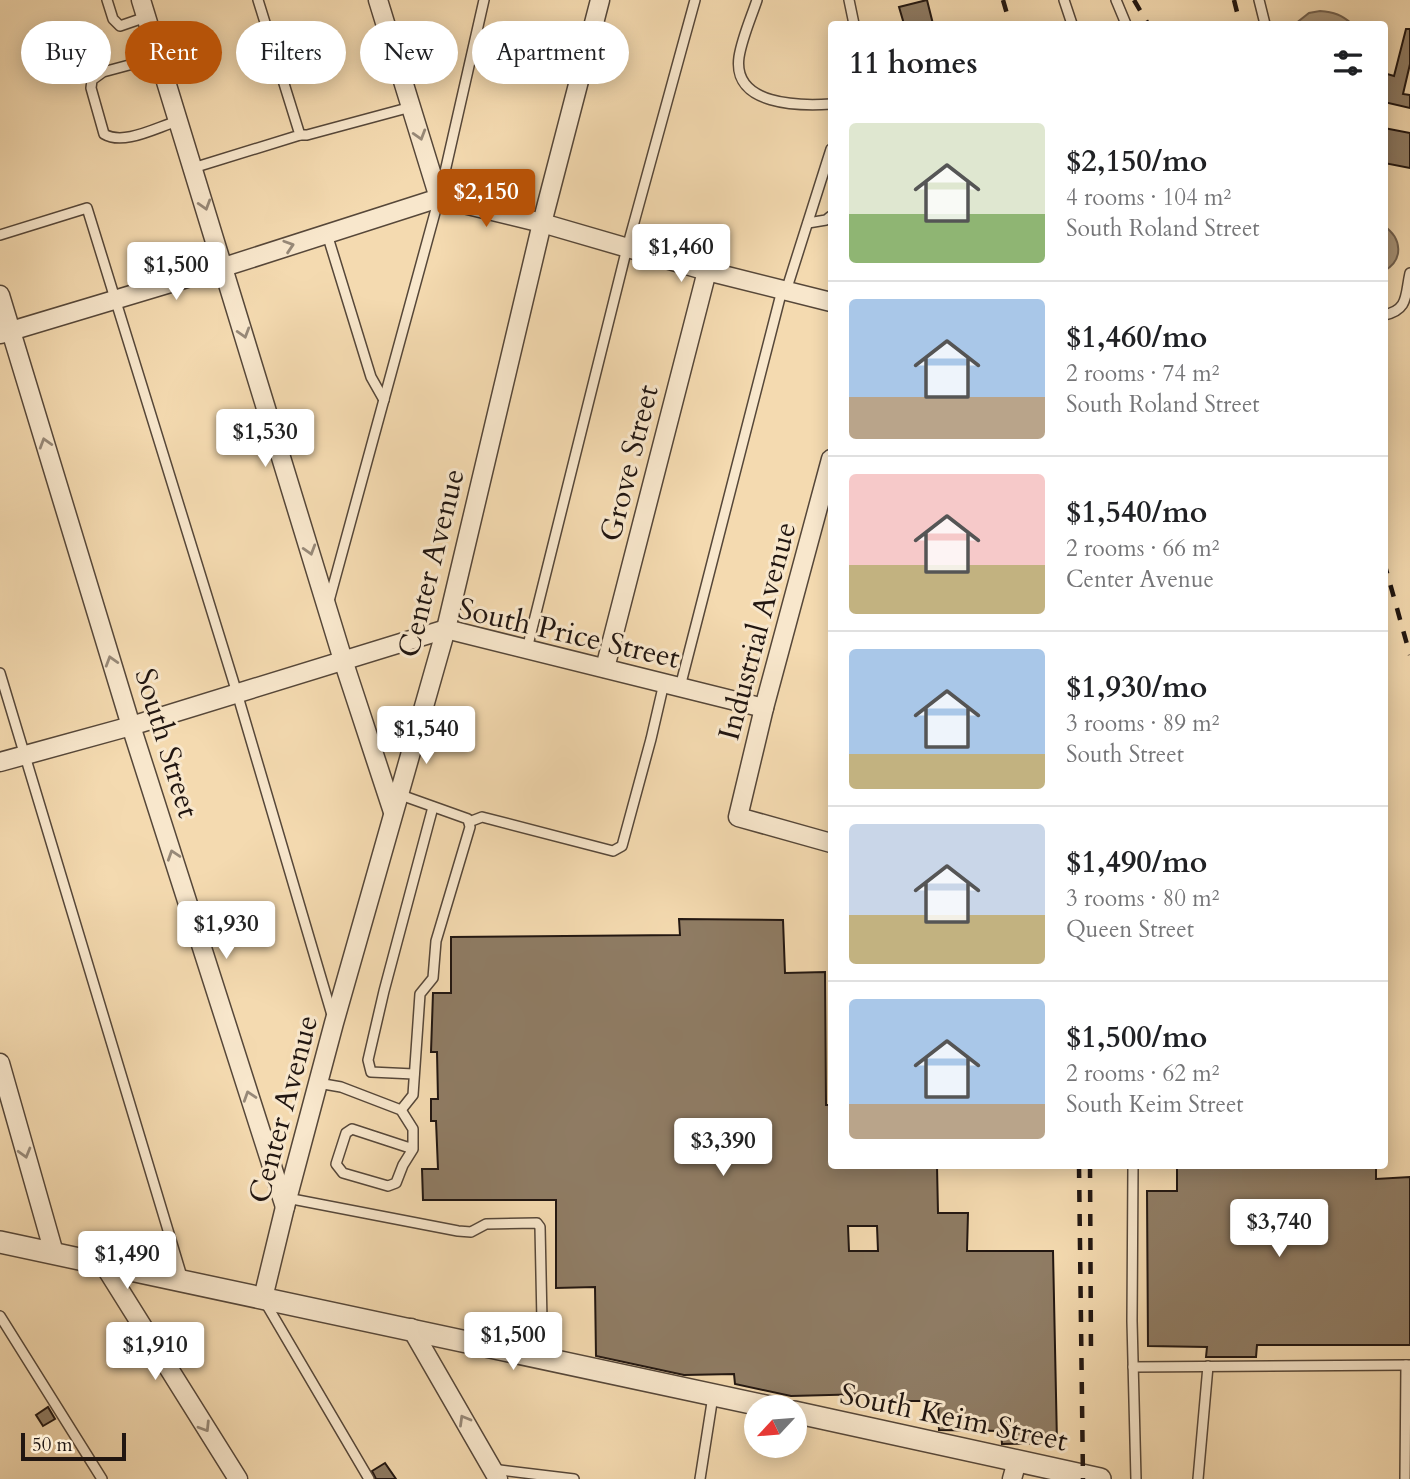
<!DOCTYPE html>
<meta charset="utf-8">
<style>
:root{--surface:#fff;--page:#f2f2f2;--text:#202124;--muted:#757577;--line:#e0e0e0;--accent:#b45309}
body{margin:0;font-family:Cardo,serif;background:var(--page);color:var(--text);height:100vh;display:flex;flex-direction:column;font-size:26px;white-space:nowrap}
*{box-sizing:border-box;margin:0}
p{font-size:23px;color:var(--muted)}
.icon{flex:none;width:38px;height:38px;fill:none;stroke:currentColor;stroke-width:2;stroke-linecap:round;stroke-linejoin:round}
.map{position:relative;flex:1;overflow:hidden}
.side{position:absolute;left:828px;top:21px;width:560px;height:1148px;display:flex;flex-direction:column;background:var(--surface);border-radius:7px;box-shadow:0 4px 18px #0003}
.side>*{flex:none}
.top-card{position:absolute;left:21px;top:21px;width:665px;height:63px;display:flex;gap:14px}
.needle{width:46px;rotate:244deg}
.tools{position:absolute;left:744px;top:1395px;display:grid;gap:14px}
.tools a{display:grid;place-items:center;width:63px;height:63px;border-radius:50%;background:var(--surface);box-shadow:0 4px 18px #0003;font-size:35px}
.scale{position:absolute;left:21px;bottom:18px;width:105px;box-sizing:border-box;padding-left:7px;border:4px solid #211611;border-top:0;font-size:19px;line-height:24px;white-space:nowrap;color:#211611;-webkit-text-stroke:5px #f8e7cc;paint-order:stroke}
.price{position:absolute;translate:-50% -60px;padding:0 16px;border-radius:7px;background:#fff;color:#222;font-size:23px;line-height:46px;filter:drop-shadow(0 2px 4px #0008)}
.price::after{content:'';position:absolute;left:50%;top:42px;width:21px;height:16px;margin-left:-10px;background:inherit;clip-path:polygon(0 0,100% 0,50% 100%)}
.price.active{background:var(--accent);color:#fff}
ul{padding:0;list-style:none}
li{display:flex;align-items:center;gap:21px;height:175px;padding:0 21px}
li+li{border-top:2px solid var(--line)}
li span{display:grid;place-items:center;flex:none;width:196px;height:140px;border-radius:7px;color:#555}
li>.icon{margin-inline-start:auto}
span .icon{width:84px;height:84px;fill:#fffc;stroke-width:1}
li b{font-size:30px}
h2{display:flex;justify-content:space-between;align-items:center;height:84px;padding:0 21px;font-size:30px}
.tag{padding:0 24px;border-radius:32px;background:var(--surface);box-shadow:0 4px 18px #0003;font-size:24px;line-height:63px}
.tag.active{background:var(--accent);color:#fff}
.map>svg:first-child{display:block}
.water{fill:#ac977a;stroke:#746350;stroke-width:2}
.building{fill:#8f7c64;stroke:#211611;stroke-width:2;fill-rule:evenodd}
.lines{fill:none;stroke-linecap:round;stroke-linejoin:round}
.service-casing{stroke:#564739;stroke-width:12}
.minor-casing{stroke:#564739;stroke-width:21}
.tertiary-casing{stroke:#564739;stroke-width:24}
.service{stroke:#f8e7cc;stroke-width:9}
.minor{stroke:#f8e7cc;stroke-width:18}
.tertiary{stroke:#f8e7cc;stroke-width:21}
.rail{stroke:#211611;stroke-width:4.5;stroke-dasharray:12 12;stroke-linecap:butt}
.oneway{stroke:#978978}
.labels{text-anchor:middle;stroke-width:6;stroke-linejoin:round;paint-order:stroke}
.street-label{font-size:30px;fill:#211611;stroke:#f8e7cc}
</style>
<div class="map">
<svg width="1410" height="1479" viewBox="0 0 1410 1479">
<rect width="100%" height="100%" fill="#f4dab0"/>
<filter id="stains"><feTurbulence type="fractalNoise" baseFrequency=".00286" numOctaves="4"/><feColorMatrix values="0 0 0 0 .2 0 0 0 0 .09 0 0 0 0 .02 0 0 0 .5 -.17"/></filter>
<radialGradient id="worn" r=".72"><stop offset=".6" stop-color="#630" stop-opacity="0"/><stop offset="1" stop-color="#630" stop-opacity=".3"/></radialGradient>
<g class="water">
<path d="M1320,11C1334,12 1342,15 1352,24H1295L1309,13Z"/>
<path d="M1384,226C1402,238 1404,260 1384,271Z"/>
</g>
<g class="building">
<path d="M927,0L933,24H904L899,7Z"/>
<path d="M1406,29H1410V64L1403,94L1410,95V108L1384,102V73L1394,76Z"/>
<path d="M1384,128L1410,133V168L1384,163Z"/>
<path d="M679,919L783,920L785,973L825,972L826,1105H831V1166H937L938,1213H968L967,1251H1053L1057,1443L1002,1444L1001,1431L939,1430L938,1401H867V1394L791,1396L735,1384L734,1374L684,1375L596,1356L595,1287L556,1288V1200H423L422,1169H438L436,1121H431V1099H438L437,1052H431L433,993H451V937L680,935ZM848,1226H877L878,1251H849Z"/>
<path d="M1177,1166H1376V1179L1410,1177V1345H1257L1256,1357H1206L1207,1347L1148,1346L1147,1191H1177Z"/>
<path d="M48,1407L55,1419L43,1426L36,1415Z"/>
<path d="M385,1463L396,1479H376L372,1471Z"/>
</g>
<g class="lines">
<defs>
<g id="service">
<path d="M107,0L113,19L120,26L146,17"/>
<path d="M757,0C751,18 742,38 739,57C732,106 800,106 831,104"/>
<path d="M849,0L854,24"/>
<path d="M1064,0L1072,24"/>
<path d="M1116,0L1126,24"/>
<path d="M1259,0L1265,24"/>
<path d="M159,57L103,72L92,80L91,88L104,134C124,146 157,127 178,121"/>
<path d="M300,135H307L411,107"/>
<path d="M193,168L300,135L258,0"/>
<path d="M808,223L826,220L831,216"/>
<path d="M327,234L371,377L384,400"/>
<path d="M0,235L87,208L237,693L332,1015"/>
<path d="M786,291L831,149"/>
<path d="M1384,315C1409,310 1405,295 1410,273"/>
<path d="M329,601L439,198L484,0"/>
<path d="M527,649L627,248L695,0"/>
<path d="M0,673L183,1280"/>
<path d="M680,687L782,290"/>
<path d="M398,794L468,819L470,827L436,941L433,978L420,994L413,1095L401,1110"/>
<path d="M469,822L482,817L613,851L622,846L651,739L664,683"/>
<path d="M414,1074L371,1072L368,1060L384,991L433,807"/>
<path d="M318,1083L341,1087L401,1110L413,1129V1149L403,1165L396,1183L388,1186L343,1173L336,1164L346,1133L352,1129L413,1149"/>
<path d="M1133,1166L1132,1321L1136,1479"/>
<path d="M287,1198L458,1231L471,1232L486,1224L537,1223L540,1227L542,1321L538,1356"/>
<path d="M265,1302L369,1479"/>
<path d="M0,1316L102,1479"/>
<path d="M1133,1367L1406,1365"/>
<path d="M492,1469L574,1479"/>
<path d="M700,1479L713,1396"/>
<path d="M1198,1479L1208,1366"/>
<path d="M1405,1479L1406,1365H1410"/>
</g>
<g id="minor">
<path d="M141,0L343,660L393,812"/>
<path d="M378,0L439,198"/>
<path d="M0,295L131,726L285,1207"/>
<path d="M1,334L224,267L439,198L542,223L707,271L831,302"/>
<path d="M831,459L764,708L738,817L831,843"/>
<path d="M605,668L707,271"/>
<path d="M0,762L131,726L446,629L764,708"/>
<path d="M0,1063L54,1253"/>
<path d="M104,1265L238,1479"/>
<path d="M263,1298L285,1207L334,1023L446,629L542,223L600,0"/>
<path d="M411,1328L498,1479"/>
<path d="M1012,1479L1017,1461"/>
</g>
<g id="tertiary">
<path d="M0,1242L770,1407"/>
<path d="M794,1412L1100,1479"/>
</g>
</defs>
<use href="#service" class="service-casing"/>
<use href="#minor" class="minor-casing"/>
<use href="#tertiary" class="tertiary-casing"/>
<use href="#service" class="service"/>
<use href="#minor" class="minor"/>
<use href="#tertiary" class="tertiary"/>
<g class="rail">
<path d="M1003,0L1010,24"/>
<path d="M1134,0L1148,24"/>
<path d="M1234,0L1240,24"/>
<path d="M1384,562L1410,655"/>
<path d="M1079,1166L1083,1479"/>
<path d="M1090,1166L1091,1354"/>
</g>
</g>
<defs><path id="oneway-chevron" d="M-2-3.5L2.5 0L-2 3.5" fill="none" stroke-width="1.6" stroke-linecap="round" stroke-linejoin="round" transform="scale(1.75)"/></defs>
<g class="oneway">
<use href="#oneway-chevron" transform="translate(420 135) rotate(73)"/>
<use href="#oneway-chevron" transform="translate(205 205) rotate(73)"/>
<use href="#oneway-chevron" transform="translate(289 246) rotate(-18)"/>
<use href="#oneway-chevron" transform="translate(244 333) rotate(73)"/>
<use href="#oneway-chevron" transform="translate(45 443) rotate(-107)"/>
<use href="#oneway-chevron" transform="translate(310 550) rotate(73)"/>
<use href="#oneway-chevron" transform="translate(111 661) rotate(-107)"/>
<use href="#oneway-chevron" transform="translate(173 855) rotate(-108)"/>
<use href="#oneway-chevron" transform="translate(249 1096) rotate(-108)"/>
<use href="#oneway-chevron" transform="translate(25 1153) rotate(74)"/>
<use href="#oneway-chevron" transform="translate(464 1420) rotate(-120)"/>
<use href="#oneway-chevron" transform="translate(205 1427) rotate(58)"/>
</g>
<g class="labels">
<g class="street-label">
<text transform="translate(629 463) rotate(-76)" y="10">Grove Street</text>
<text transform="translate(431 563) rotate(-76)" y="10">Center Avenue</text>
<text transform="translate(757 631) rotate(-75)" y="10">Industrial Avenue</text>
<text transform="translate(569 633) rotate(13)" y="10">South Price Street</text>
<text transform="translate(167 743) rotate(73)" y="10">South Street</text>
<text transform="translate(283 1109) rotate(-75)" y="10">Center Avenue</text>
<text transform="translate(954 1417) rotate(12)" y="10">South Keim Street</text>
</g>
</g>
<rect width="100%" height="100%" filter="url(#stains)"/>
<rect width="100%" height="100%" fill="url(#worn)"/>
</svg>
<div class="tools">
<a><svg class="needle" viewBox="-14 -14 28 28"><path d="M0-13l5 13h-10z" fill="#e53935"/><path d="M0 13l5-13h-10z" fill="#757577"/></svg></a>
</div>
<div class="scale">50 m</div>
<b class="price active" style="left:486px;top:229px">$2,150</b>
<b class="price" style="left:681px;top:284px">$1,460</b>
<b class="price" style="left:176px;top:302px">$1,500</b>
<b class="price" style="left:265px;top:469px">$1,530</b>
<b class="price" style="left:426px;top:766px">$1,540</b>
<b class="price" style="left:226px;top:961px">$1,930</b>
<b class="price" style="left:723px;top:1178px">$3,390</b>
<b class="price" style="left:1279px;top:1259px">$3,740</b>
<b class="price" style="left:127px;top:1291px">$1,490</b>
<b class="price" style="left:513px;top:1372px">$1,500</b>
<b class="price" style="left:155px;top:1382px">$1,910</b>
<div class="top-card">
<a class="tag">Buy</a>
<a class="tag active">Rent</a>
<a class="tag">Filters</a>
<a class="tag">New</a>
<a class="tag">Apartment</a>
</div>
<section class="side">
<h2>11 homes<svg class="icon" aria-label="filters" viewBox="0 0 24 24"><path d="M4 7h16M4 17h16"/><circle cx="9" cy="7" r="2"/><circle cx="15" cy="17" r="2"/></svg></h2>
<ul>
<li><span style="background:linear-gradient(#dfe7d0 65%,#8fb573 0)"><svg class="icon" aria-label="home" viewBox="0 0 24 24"><path d="M3 11l9-7 9 7M6 9v11h12V9"/></svg></span><div><b>$2,150/mo</b><p>4 rooms · 104 m²</p><p>South Roland Street</p></div></li>
<li><span style="background:linear-gradient(#a9c7e8 70%,#b9a48a 0)"><svg class="icon" aria-label="home" viewBox="0 0 24 24"><path d="M3 11l9-7 9 7M6 9v11h12V9"/></svg></span><div><b>$1,460/mo</b><p>2 rooms · 74 m²</p><p>South Roland Street</p></div></li>
<li><span style="background:linear-gradient(#f6c9c9 65%,#c2b280 0)"><svg class="icon" aria-label="home" viewBox="0 0 24 24"><path d="M3 11l9-7 9 7M6 9v11h12V9"/></svg></span><div><b>$1,540/mo</b><p>2 rooms · 66 m²</p><p>Center Avenue</p></div></li>
<li><span style="background:linear-gradient(#a9c7e8 75%,#c2b280 0)"><svg class="icon" aria-label="home" viewBox="0 0 24 24"><path d="M3 11l9-7 9 7M6 9v11h12V9"/></svg></span><div><b>$1,930/mo</b><p>3 rooms · 89 m²</p><p>South Street</p></div></li>
<li><span style="background:linear-gradient(#c9d6e8 65%,#c2b280 0)"><svg class="icon" aria-label="home" viewBox="0 0 24 24"><path d="M3 11l9-7 9 7M6 9v11h12V9"/></svg></span><div><b>$1,490/mo</b><p>3 rooms · 80 m²</p><p>Queen Street</p></div></li>
<li><span style="background:linear-gradient(#a9c7e8 75%,#b9a48a 0)"><svg class="icon" aria-label="home" viewBox="0 0 24 24"><path d="M3 11l9-7 9 7M6 9v11h12V9"/></svg></span><div><b>$1,500/mo</b><p>2 rooms · 62 m²</p><p>South Keim Street</p></div></li>
</ul>
</section>
</div>
